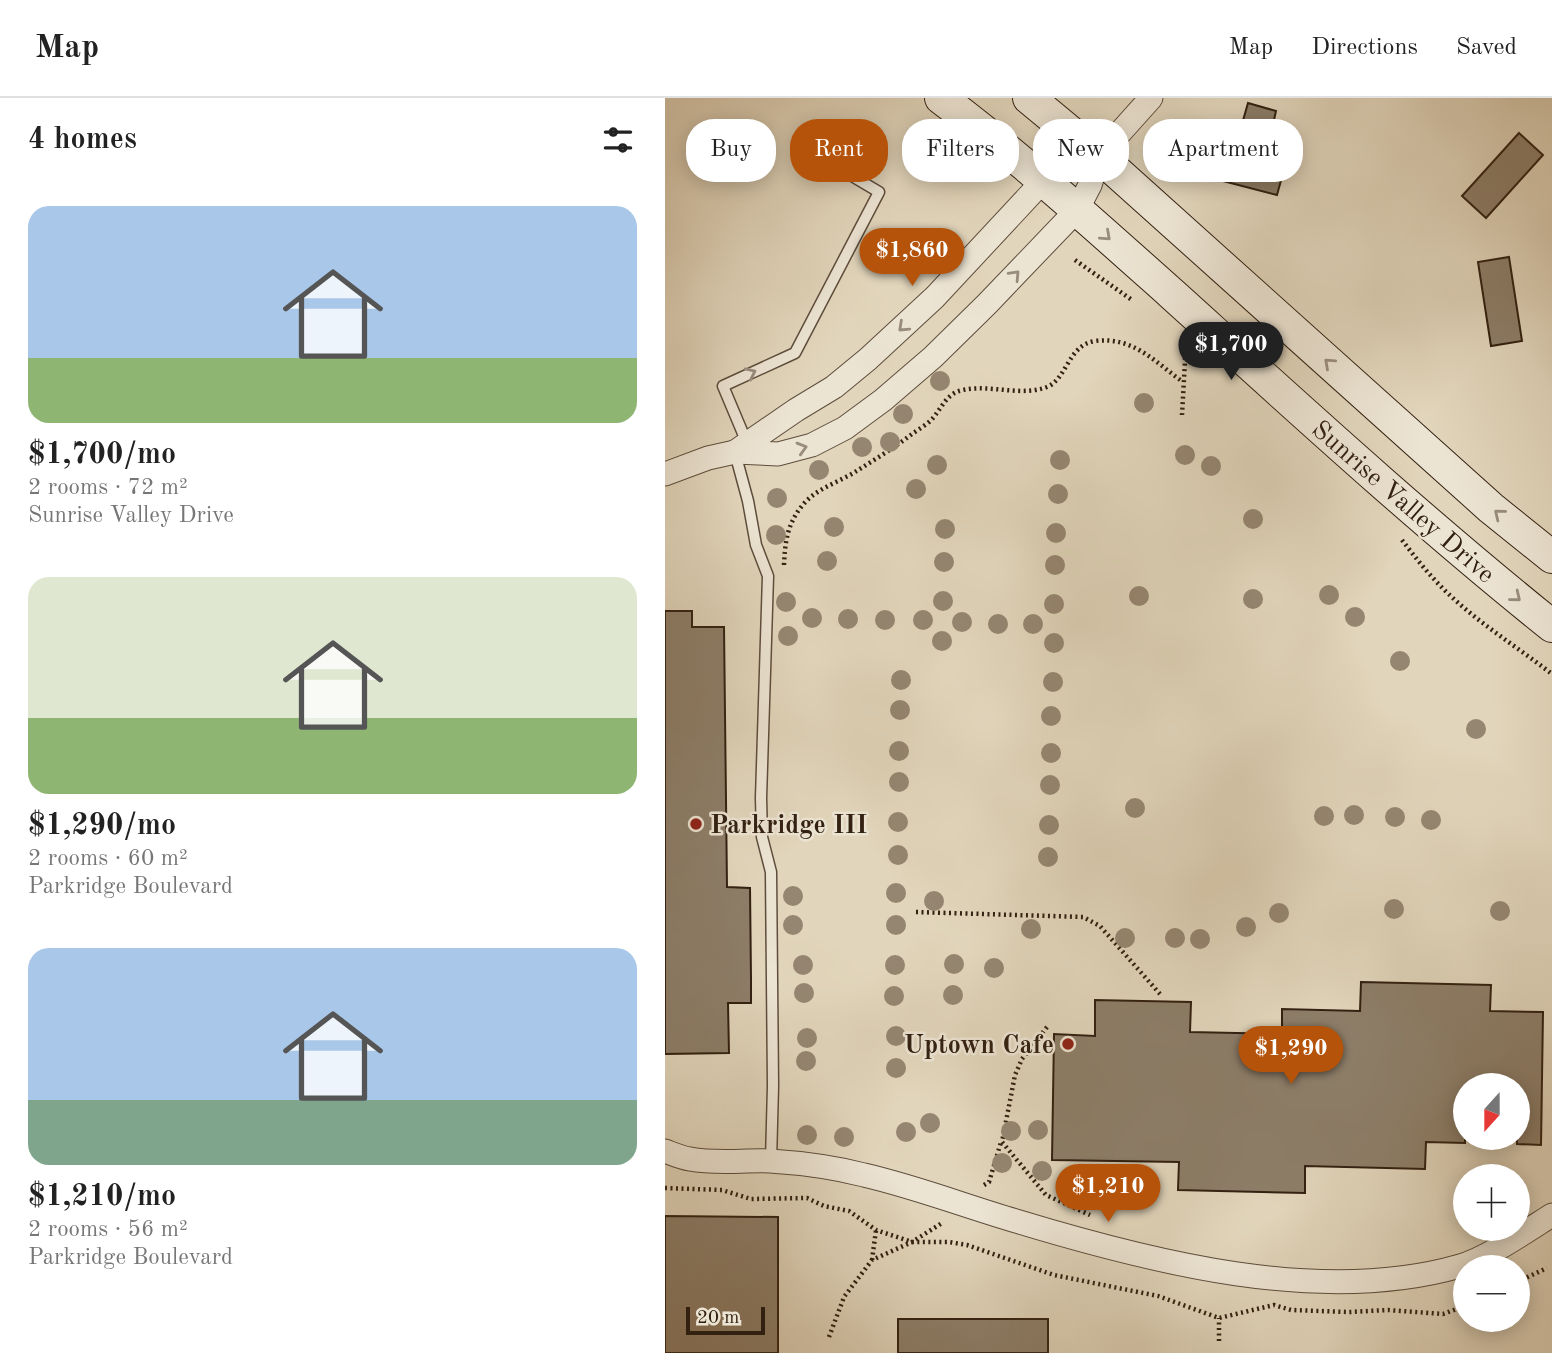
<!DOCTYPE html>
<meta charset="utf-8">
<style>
:root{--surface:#fff;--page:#f6f6f6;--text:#222;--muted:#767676;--line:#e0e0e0;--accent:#b45309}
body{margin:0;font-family:"Old Standard TT",serif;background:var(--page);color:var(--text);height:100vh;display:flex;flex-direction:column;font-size:26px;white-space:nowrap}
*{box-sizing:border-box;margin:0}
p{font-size:23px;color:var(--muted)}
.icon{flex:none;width:38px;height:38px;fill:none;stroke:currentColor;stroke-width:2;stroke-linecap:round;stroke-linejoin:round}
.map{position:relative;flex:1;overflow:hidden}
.sheet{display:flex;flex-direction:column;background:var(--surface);width:665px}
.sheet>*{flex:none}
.banner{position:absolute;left:21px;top:21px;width:665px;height:63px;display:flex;gap:14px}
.needle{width:46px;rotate:201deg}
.fabs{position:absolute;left:788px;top:975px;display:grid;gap:14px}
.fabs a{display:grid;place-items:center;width:77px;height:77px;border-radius:50%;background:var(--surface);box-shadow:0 4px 18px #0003;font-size:35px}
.scale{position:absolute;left:21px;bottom:18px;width:79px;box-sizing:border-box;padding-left:7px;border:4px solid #322011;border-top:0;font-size:19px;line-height:24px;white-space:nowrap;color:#322011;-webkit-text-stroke:5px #ece4d3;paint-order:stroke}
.price{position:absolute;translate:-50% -60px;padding:0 16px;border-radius:24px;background:var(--accent);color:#fff;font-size:23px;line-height:46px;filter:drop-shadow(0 2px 4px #0008)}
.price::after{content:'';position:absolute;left:50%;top:42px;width:21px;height:16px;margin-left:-10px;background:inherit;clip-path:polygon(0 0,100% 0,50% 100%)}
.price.selected{background:#222;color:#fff}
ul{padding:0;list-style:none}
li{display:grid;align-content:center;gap:14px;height:371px;padding:0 28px}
li span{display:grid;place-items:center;height:217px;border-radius:21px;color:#555}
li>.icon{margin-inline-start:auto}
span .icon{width:126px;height:126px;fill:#fffc;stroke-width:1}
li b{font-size:30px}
h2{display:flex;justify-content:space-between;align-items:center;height:84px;padding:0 28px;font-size:30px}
.pill{padding:0 24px;border-radius:28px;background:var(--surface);box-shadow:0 4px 18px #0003;font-size:24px;line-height:63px}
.pill.selected{background:var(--accent);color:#fff}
header{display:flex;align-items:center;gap:42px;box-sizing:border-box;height:98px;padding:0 35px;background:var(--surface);border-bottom:2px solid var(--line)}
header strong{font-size:33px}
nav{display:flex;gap:38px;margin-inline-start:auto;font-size:24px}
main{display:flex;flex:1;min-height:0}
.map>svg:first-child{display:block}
.building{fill:#8d7e69;stroke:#322011;stroke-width:2}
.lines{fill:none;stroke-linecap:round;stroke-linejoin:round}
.lane-casing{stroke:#5e4d3c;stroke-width:13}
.street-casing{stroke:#5e4d3c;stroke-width:25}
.secondary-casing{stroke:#322011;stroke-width:34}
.path{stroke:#322011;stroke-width:4.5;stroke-dasharray:2 3.5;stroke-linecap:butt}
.lane{stroke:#ece4d3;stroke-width:10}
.street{stroke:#ece4d3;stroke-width:23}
.secondary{stroke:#ece4d3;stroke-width:32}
.tree{fill:#958671}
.oneway{stroke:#988c7c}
.poi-dot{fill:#8f2418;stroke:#ece4d3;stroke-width:2.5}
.labels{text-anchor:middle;stroke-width:5;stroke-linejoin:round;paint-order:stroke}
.street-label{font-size:26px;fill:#322011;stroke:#ece4d3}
.poi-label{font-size:26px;font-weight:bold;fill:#322011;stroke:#ece4d3;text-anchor:start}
</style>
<header>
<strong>Map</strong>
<nav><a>Map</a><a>Directions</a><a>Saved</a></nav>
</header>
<main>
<section class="sheet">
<h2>4 homes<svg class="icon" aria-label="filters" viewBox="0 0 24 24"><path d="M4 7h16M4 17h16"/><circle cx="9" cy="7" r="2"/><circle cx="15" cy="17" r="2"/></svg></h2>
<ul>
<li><span style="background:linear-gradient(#a9c7e8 70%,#8fb573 0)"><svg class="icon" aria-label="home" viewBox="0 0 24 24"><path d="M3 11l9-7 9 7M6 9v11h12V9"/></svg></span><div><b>$1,700/mo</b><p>2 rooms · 72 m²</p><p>Sunrise Valley Drive</p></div></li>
<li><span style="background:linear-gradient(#dfe7d0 65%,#8fb573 0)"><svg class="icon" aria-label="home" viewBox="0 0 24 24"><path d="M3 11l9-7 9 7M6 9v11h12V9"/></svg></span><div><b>$1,290/mo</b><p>2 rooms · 60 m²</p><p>Parkridge Boulevard</p></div></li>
<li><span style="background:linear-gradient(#a9c7e8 70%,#7fa58c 0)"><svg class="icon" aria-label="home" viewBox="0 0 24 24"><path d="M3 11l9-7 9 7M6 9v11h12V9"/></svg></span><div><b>$1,210/mo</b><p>2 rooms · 56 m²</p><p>Parkridge Boulevard</p></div></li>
</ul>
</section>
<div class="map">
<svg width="887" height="1255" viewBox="0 0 887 1255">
<rect width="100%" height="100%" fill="#e1d5bb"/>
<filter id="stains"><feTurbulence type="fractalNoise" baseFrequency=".00286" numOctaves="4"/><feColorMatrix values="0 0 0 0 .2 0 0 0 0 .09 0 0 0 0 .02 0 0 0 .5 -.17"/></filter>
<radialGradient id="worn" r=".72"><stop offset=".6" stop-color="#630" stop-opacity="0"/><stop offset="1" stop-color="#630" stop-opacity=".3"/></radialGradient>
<g class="building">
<path d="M583,5L611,13L601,58L621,64L612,97L558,83L572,32L575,33Z"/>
<path d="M854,35L878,57L821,120L797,98Z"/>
<path d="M844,159L857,243L826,248L813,164Z"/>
<path d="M0,513H27V529H59L62,789L85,790L86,881V905H63L64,955L0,956Z"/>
<path d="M696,884L826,887L825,913L878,914L876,1047L852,1046V987H800V1045L761,1044L760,1071L640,1068V1095L513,1092L514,1064L387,1062L389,936L430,938V902L526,904L525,934L617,936V911L695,913Z"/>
<path d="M0,1118L113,1119V1255H0Z"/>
<rect x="233" y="1221" width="150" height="34"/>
</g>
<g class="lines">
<defs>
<g id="lane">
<path d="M82,345L58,288L130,255L214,94L155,59"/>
<path d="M70,355L83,403L91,447L103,478L96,700L97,739L106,774L108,988L106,1063"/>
</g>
<g id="street">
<path d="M70,354L131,312L169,289L203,261L270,199L378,83L406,65L434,58"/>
<path d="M0,376L43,360L70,354L113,356L147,347L180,330L218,302L268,259L322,206L412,112L425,87L434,58L486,0"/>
<path d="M0,1053C8,1056 17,1060 25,1061C51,1066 79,1062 105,1063C137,1065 168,1069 199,1077C251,1089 300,1108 351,1123C486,1164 656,1208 795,1168C821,1161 863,1132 887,1117"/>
</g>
<g id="secondary">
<path d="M276,0C357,61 432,129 507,196C632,309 756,423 887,528"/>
<path d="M364,0L434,58L826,410L887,459"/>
</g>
</defs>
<use href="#lane" class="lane-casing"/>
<use href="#street" class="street-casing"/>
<use href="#secondary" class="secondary-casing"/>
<g class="path">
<path d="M410,162L467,202"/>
<path d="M517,317L521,245"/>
<path d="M737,442C747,455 757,468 768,480C802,518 847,545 887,576"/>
<path d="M119,467C120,445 122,426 137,408C150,391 172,385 190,374C209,362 229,350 247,336C254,331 263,326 268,320C278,308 282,295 298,292C326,286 355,299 382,289C402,281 403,247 430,243C468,238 490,264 518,284"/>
<path d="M251,814L418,819L435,828L495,896"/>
<path d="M382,929L357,961L350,977L337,1044L381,1097L425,1117"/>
<path d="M319,1087L324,1084L336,1044"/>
<path d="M0,1090L57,1092L86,1101L142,1100L159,1108L184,1113L211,1132L247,1144H284L302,1147L389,1177L493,1198L554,1220L609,1207L626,1212L684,1214L723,1212L778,1216L800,1208"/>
<path d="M207,1162L211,1132"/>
<path d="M852,1184L882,1170"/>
<path d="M164,1239L179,1199L207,1162L247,1144L277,1125"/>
<path d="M554,1243V1220"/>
</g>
<use href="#lane" class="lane"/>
<use href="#street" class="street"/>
<use href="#secondary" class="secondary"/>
</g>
<g class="tree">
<circle cx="275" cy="283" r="10"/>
<circle cx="479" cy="305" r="10"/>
<circle cx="238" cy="316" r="10"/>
<circle cx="225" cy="344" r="10"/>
<circle cx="197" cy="349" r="10"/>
<circle cx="520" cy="357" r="10"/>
<circle cx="395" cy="362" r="10"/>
<circle cx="272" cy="367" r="10"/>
<circle cx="546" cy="368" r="10"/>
<circle cx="154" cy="372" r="10"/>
<circle cx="251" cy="391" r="10"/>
<circle cx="393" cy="396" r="10"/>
<circle cx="112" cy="400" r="10"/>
<circle cx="588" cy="421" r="10"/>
<circle cx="169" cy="429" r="10"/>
<circle cx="280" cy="431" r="10"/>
<circle cx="391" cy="435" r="10"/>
<circle cx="111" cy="437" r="10"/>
<circle cx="162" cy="463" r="10"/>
<circle cx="279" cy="464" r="10"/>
<circle cx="390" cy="467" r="10"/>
<circle cx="664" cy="497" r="10"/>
<circle cx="474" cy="498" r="10"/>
<circle cx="588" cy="501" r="10"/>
<circle cx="278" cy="503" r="10"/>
<circle cx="121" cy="504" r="10"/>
<circle cx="389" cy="506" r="10"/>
<circle cx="690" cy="519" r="10"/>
<circle cx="147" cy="520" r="10"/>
<circle cx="183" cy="521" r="10"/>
<circle cx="220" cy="522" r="10"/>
<circle cx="258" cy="522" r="10"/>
<circle cx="297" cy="524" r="10"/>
<circle cx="333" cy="526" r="10"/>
<circle cx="368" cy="526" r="10"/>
<circle cx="123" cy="538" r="10"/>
<circle cx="277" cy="543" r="10"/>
<circle cx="389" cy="545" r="10"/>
<circle cx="735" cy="563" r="10"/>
<circle cx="236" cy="582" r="10"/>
<circle cx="388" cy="584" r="10"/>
<circle cx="235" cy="612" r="10"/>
<circle cx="386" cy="618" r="10"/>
<circle cx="811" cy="631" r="10"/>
<circle cx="234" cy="653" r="10"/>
<circle cx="386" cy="655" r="10"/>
<circle cx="234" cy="684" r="10"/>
<circle cx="385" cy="687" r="10"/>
<circle cx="470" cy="710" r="10"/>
<circle cx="689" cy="717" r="10"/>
<circle cx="659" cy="718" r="10"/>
<circle cx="730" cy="719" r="10"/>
<circle cx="766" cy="722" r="10"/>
<circle cx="233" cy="724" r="10"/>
<circle cx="384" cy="727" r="10"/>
<circle cx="233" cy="757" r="10"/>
<circle cx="383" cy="759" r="10"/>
<circle cx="231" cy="795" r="10"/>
<circle cx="128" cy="798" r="10"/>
<circle cx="269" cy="803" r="10"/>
<circle cx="729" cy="811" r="10"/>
<circle cx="835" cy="813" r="10"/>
<circle cx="614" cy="815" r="10"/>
<circle cx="128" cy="827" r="10"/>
<circle cx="231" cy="827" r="10"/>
<circle cx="581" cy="829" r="10"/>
<circle cx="366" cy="831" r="10"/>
<circle cx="460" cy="840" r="10"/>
<circle cx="510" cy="840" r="10"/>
<circle cx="535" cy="841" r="10"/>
<circle cx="289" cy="866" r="10"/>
<circle cx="138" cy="867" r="10"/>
<circle cx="230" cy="867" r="10"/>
<circle cx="329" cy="870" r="10"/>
<circle cx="139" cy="895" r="10"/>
<circle cx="288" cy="897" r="10"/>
<circle cx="229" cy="898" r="10"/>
<circle cx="231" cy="938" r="10"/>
<circle cx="142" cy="940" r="10"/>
<circle cx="141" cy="963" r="10"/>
<circle cx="231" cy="970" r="10"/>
<circle cx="265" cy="1025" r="10"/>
<circle cx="373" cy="1032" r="10"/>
<circle cx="346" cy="1033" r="10"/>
<circle cx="241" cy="1034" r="10"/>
<circle cx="142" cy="1037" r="10"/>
<circle cx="179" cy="1039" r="10"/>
<circle cx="337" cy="1065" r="10"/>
<circle cx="377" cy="1073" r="10"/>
</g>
<defs><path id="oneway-chevron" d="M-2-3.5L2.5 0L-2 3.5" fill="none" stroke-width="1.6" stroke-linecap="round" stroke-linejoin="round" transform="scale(1.75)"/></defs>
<g class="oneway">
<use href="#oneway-chevron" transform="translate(441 138) rotate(42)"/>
<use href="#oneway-chevron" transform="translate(350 177) rotate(-47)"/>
<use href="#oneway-chevron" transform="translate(238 229) rotate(137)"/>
<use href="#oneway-chevron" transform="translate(664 265) rotate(-138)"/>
<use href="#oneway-chevron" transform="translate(86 275) rotate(-25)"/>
<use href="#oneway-chevron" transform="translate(137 350) rotate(-16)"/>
<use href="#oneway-chevron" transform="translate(834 416) rotate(-141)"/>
<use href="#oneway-chevron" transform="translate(851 499) rotate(39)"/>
</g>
<g class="poi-dot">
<circle cx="31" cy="726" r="7"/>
<circle cx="403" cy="946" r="7"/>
</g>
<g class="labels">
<g class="street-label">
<text transform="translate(739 403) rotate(41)" y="9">Sunrise Valley Drive</text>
</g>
<g class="poi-label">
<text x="45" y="735">Parkridge III</text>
<text x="389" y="955" text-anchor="end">Uptown Cafe</text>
</g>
</g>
<rect width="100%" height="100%" filter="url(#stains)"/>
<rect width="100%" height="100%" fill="url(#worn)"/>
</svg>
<div class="fabs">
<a><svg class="needle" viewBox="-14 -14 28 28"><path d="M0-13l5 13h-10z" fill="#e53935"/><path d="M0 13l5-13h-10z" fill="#767676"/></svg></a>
<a>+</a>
<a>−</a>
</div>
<div class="scale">20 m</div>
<b class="price" style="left:247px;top:190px">$1,860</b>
<b class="price selected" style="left:566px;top:284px">$1,700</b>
<b class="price" style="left:626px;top:988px">$1,290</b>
<b class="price" style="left:443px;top:1126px">$1,210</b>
<div class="banner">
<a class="pill">Buy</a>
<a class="pill selected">Rent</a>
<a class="pill">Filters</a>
<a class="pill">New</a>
<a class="pill">Apartment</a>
</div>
</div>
</main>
